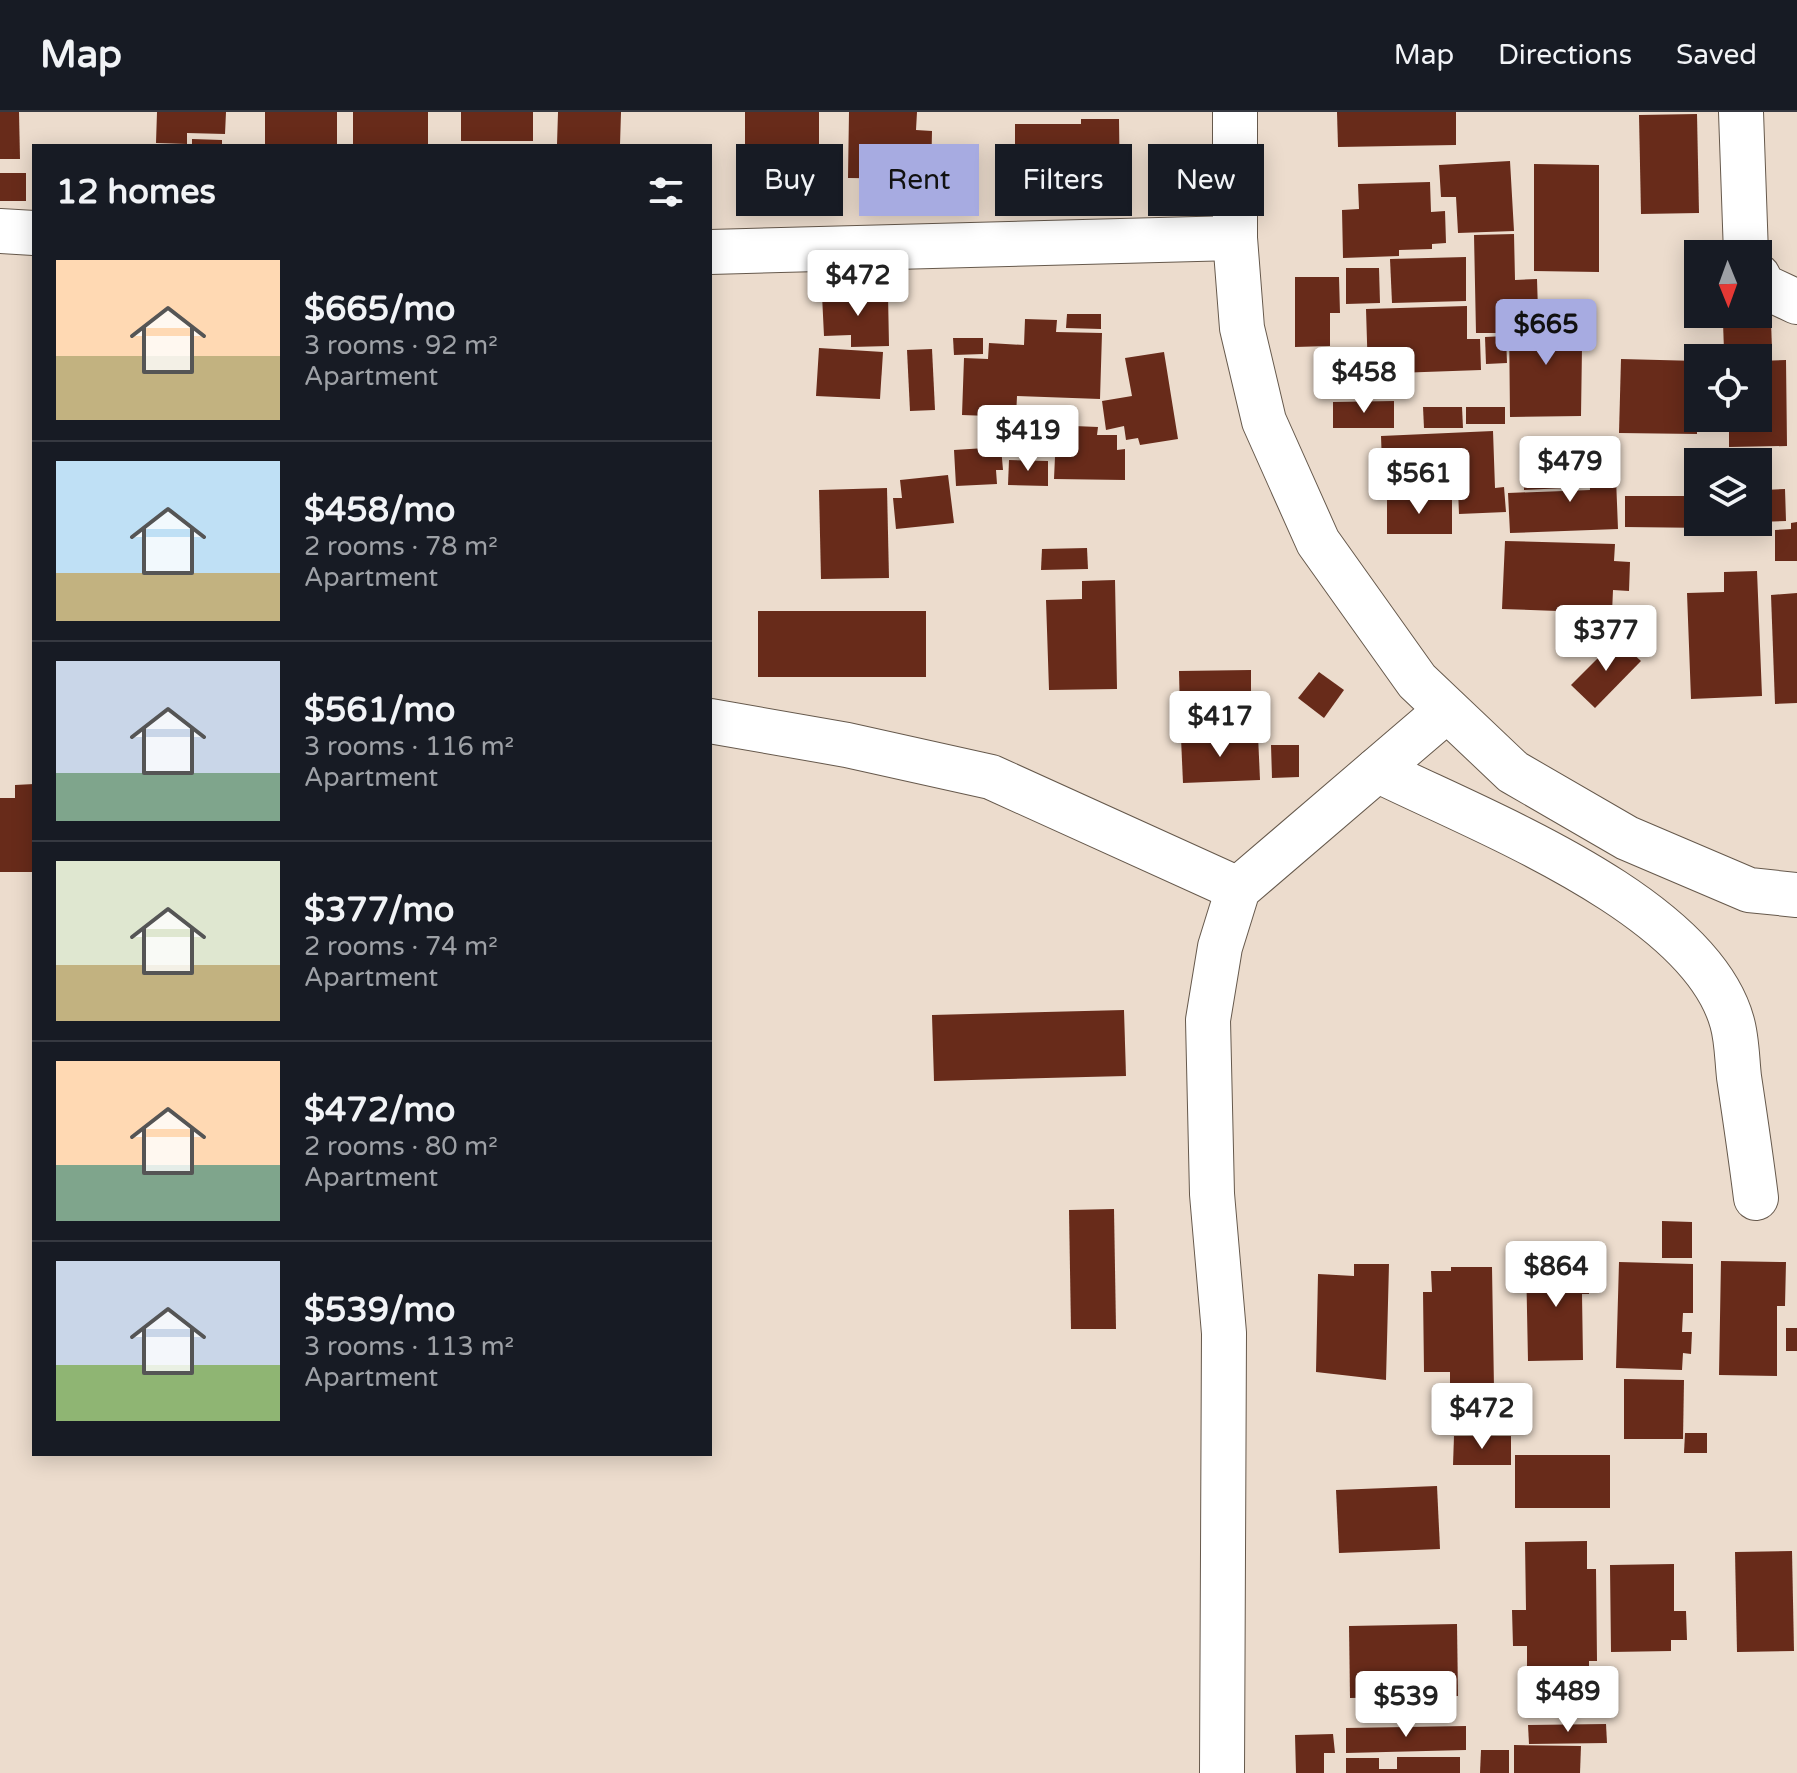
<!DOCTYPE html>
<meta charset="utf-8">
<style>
:root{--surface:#171b24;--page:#242831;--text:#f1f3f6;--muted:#9ea1a6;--line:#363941;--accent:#a7abe1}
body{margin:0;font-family:"Varela Round",sans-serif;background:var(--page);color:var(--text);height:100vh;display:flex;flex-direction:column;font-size:30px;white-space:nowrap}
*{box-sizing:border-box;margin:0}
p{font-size:26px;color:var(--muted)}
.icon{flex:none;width:44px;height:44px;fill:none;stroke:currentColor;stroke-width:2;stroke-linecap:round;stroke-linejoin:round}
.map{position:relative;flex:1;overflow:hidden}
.side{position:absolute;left:32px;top:32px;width:680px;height:1312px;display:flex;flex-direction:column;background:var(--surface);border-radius:0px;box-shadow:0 4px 20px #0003}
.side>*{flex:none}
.top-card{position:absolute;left:736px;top:32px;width:760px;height:72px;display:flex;gap:16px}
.needle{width:52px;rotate:179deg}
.tools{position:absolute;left:1684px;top:128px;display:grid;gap:16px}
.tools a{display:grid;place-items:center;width:88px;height:88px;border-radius:0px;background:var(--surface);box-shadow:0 4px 20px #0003;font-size:40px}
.price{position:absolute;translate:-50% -68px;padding:0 18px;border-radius:8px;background:#fff;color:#222;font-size:26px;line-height:52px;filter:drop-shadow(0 2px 4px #0008)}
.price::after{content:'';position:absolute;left:50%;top:48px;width:24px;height:18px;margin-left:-12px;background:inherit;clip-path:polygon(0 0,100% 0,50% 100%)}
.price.active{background:var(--accent);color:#111}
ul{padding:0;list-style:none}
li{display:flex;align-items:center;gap:24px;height:200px;padding:0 24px}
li+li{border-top:2px solid var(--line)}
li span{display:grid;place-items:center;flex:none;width:224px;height:160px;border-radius:0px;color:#555}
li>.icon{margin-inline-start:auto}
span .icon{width:96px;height:96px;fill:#fffc;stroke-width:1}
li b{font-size:34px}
h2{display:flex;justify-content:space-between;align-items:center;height:96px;padding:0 24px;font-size:34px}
.pill{padding:0 28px;border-radius:0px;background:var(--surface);box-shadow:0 4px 20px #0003;font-size:28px;line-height:72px}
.pill.active{background:var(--accent);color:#111}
header{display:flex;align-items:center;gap:48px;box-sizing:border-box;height:112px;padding:0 40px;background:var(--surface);border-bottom:2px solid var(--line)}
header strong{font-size:38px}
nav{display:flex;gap:44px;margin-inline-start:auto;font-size:28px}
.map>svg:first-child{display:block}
.building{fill:#682b1a}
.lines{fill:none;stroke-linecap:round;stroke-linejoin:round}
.street-casing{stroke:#66594c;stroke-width:46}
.street{stroke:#fff;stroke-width:44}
</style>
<header>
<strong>Map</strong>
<nav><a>Map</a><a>Directions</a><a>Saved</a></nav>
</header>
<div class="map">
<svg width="1797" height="1661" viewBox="0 0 1797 1661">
<rect width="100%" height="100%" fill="#ecdccd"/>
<g class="building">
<path d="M0,0H19L20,47H0Z"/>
<path d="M157,0H226L225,22L187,21V32L156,31Z"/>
<rect x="265" y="0" width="72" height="34"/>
<rect x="353" y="0" width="75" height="34"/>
<rect x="461" y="0" width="72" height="29"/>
<path d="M558,0H621L620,32H557Z"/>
<rect x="745" y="0" width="74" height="62"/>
<path d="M849,0H917L916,18L932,19L931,67L848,66Z"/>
<path d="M1337,0H1456V33L1338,35Z"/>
<path d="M1697,2L1699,101L1641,102L1639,3Z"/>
<path d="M1081,7H1119L1120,83L1015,82V12H1081Z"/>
<path d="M192,27L222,28V34H192Z"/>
<path d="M1510,49L1514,119L1458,121L1456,85H1441L1439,53Z"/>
<path d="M1534,52L1599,53V160L1534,159Z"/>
<rect x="0" y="61" width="26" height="28"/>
<path d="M1430,70L1431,100L1445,99L1446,131L1432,132V137L1399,138V144L1343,146L1342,98L1359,97L1358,72Z"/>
<path d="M1514,122L1515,168L1537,167L1538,199L1504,201L1505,221H1476L1474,123Z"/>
<path d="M1466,145V189L1392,191L1390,147Z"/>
<path d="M1346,156H1379L1380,191L1346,192Z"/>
<path d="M1295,165H1339L1340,201H1330V234L1295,235Z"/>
<path d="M888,182L889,234L851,235V223L824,224L822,183Z"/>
<path d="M1467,194V227H1480L1481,258L1368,262L1366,197Z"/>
<path d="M1067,202H1101V217L1066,216Z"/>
<path d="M1025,207L1057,208L1056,220L1102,221L1100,287L1017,284L1016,305L962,303L964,246L988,247L989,231L1024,233Z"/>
<path d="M1509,207H1586L1587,235H1582L1581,304L1510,305Z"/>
<path d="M1771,209L1772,236L1724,238L1723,211Z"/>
<path d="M1506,224L1507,251L1486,252L1485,225Z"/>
<path d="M953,226H983V242L954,243Z"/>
<path d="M819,236L883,240L880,287L816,284Z"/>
<path d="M932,237L935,298L910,299L907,238Z"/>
<path d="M1164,240L1178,327L1140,333L1138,326L1126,328L1124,314L1106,318L1102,289L1132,284L1125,246Z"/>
<path d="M1621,247L1698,249L1697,322L1619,321Z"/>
<path d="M1786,248L1787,334L1729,335V306H1758V249Z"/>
<path d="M1394,289V316H1333V290Z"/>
<path d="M1423,295H1462L1463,316H1424Z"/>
<rect x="1466" y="295" width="39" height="17"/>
<path d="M1074,314L1098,315L1097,323H1117V338L1125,337V368L1054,367L1056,322H1073Z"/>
<path d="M1493,319L1495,376L1504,375L1506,400L1459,402L1458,377L1383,380L1381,324Z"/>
<path d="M1001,335L1003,358H996L997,372L956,374L954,338Z"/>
<path d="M1583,339L1584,375L1524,378L1523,341Z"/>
<path d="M1615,341L1618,417L1510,421L1508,381L1590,378L1589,342Z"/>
<path d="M1009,348L1048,349V374L1008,373Z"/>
<path d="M948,363L954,411L896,417L893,386H902L900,368Z"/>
<path d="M887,376L889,466L821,467L819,378Z"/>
<path d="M1785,377L1786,409L1758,410V390L1764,389V378Z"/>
<path d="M1625,384H1698V410H1710V416L1625,415Z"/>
<path d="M1387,386L1452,387V422H1387Z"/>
<path d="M1797,410V449H1775V418L1791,417V411Z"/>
<path d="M1505,429L1615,432L1614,449L1630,450L1629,479L1613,478L1612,501L1502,497Z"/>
<path d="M1087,436L1088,457L1041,458L1042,437Z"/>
<path d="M1757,459L1762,584L1691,587L1687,481L1724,480V460Z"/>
<path d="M1115,468L1117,577L1049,578L1046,488L1082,487V469Z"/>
<path d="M1797,481V591L1775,592L1771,483Z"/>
<rect x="758" y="499" width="168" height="66"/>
<path d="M1617,527L1641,549L1595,596L1571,573Z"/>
<path d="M1251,558V602H1180L1179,559Z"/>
<path d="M1319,560L1344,578L1324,606L1298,586Z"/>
<path d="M1258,623L1260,668L1183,671L1181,626Z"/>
<path d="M1271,633H1299V665L1272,666Z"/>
<path d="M34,672V760H0V686H15V673Z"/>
<path d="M1124,898L1126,964L934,969L932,903Z"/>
<path d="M1114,1097L1116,1217H1071L1069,1098Z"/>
<path d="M1662,1109L1692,1110V1146H1662Z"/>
<path d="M1588,1147L1589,1182H1582L1583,1248L1528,1249L1526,1148Z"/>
<path d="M1721,1149L1786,1150L1785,1194H1777V1264L1719,1263Z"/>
<path d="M1619,1150L1693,1152V1201H1683L1682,1220H1692L1691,1242L1683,1241L1682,1258L1616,1256Z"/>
<path d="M1354,1152H1389L1386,1268L1316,1260L1318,1162L1354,1164Z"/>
<path d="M1451,1155H1492L1494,1277H1450V1260H1424L1423,1180H1432L1431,1159H1451Z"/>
<rect x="1786" y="1216" width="11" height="23"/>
<path d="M1624,1267L1684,1268L1683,1327H1624Z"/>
<path d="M1685,1321H1707V1341H1684Z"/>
<path d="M1454,1324H1511V1353H1453Z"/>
<rect x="1515" y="1343" width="95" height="53"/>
<path d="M1437,1374L1440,1437L1339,1441L1336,1378Z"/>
<path d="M1587,1429V1457H1596L1597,1549H1589V1560L1527,1561V1534H1513L1512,1498H1526L1525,1430Z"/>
<path d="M1792,1439L1794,1539L1737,1540L1735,1440Z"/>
<path d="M1674,1452V1499H1686L1687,1528H1671V1539L1611,1540L1610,1453Z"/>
<path d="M1457,1512L1458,1584L1350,1586L1349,1514Z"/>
<path d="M1606,1612L1607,1631L1529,1632L1528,1613Z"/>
<path d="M1466,1614V1638L1346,1641V1616Z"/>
<path d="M1333,1622L1335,1641H1324V1661H1296L1295,1623Z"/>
<path d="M1514,1633L1581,1634L1580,1661H1514Z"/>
<path d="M1481,1638H1509V1661H1480Z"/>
<path d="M1397,1645H1460V1661H1346V1646H1379V1657H1397Z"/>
</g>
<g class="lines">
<defs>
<g id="street">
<path d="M1235,0V126L1242,216L1264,309L1318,430L1417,569L1513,660L1627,726L1749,778L1797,783"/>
<path d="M1741,0L1746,142"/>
<path d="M0,119L34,121"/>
<path d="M710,140L1235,126"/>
<path d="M1758,164L1763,174L1797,190"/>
<path d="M710,609L847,633L991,665L1238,777"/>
<path d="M1377,658C1480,709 1699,792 1732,910C1737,927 1737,947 1739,965C1745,1005 1751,1046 1756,1086"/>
<path d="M1222,1661L1224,1221L1212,1082L1208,908L1220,835L1238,777L1447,598"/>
</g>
</defs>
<use href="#street" class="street-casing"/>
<use href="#street" class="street"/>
</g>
</svg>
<div class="tools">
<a><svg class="needle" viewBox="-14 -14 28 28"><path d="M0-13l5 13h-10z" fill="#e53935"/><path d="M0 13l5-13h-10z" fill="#9ea1a6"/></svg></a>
<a><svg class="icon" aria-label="locate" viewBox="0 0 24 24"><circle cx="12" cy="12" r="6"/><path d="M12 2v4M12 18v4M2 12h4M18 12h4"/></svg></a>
<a><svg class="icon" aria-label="layers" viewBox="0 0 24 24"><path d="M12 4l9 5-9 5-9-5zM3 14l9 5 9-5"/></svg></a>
</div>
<b class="price" style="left:858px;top:206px">$472</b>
<b class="price active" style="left:1546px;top:255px">$665</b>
<b class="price" style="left:1364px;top:303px">$458</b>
<b class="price" style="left:1028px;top:361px">$419</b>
<b class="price" style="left:1570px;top:392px">$479</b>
<b class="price" style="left:1419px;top:404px">$561</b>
<b class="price" style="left:1606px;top:561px">$377</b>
<b class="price" style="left:1220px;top:647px">$417</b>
<b class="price" style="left:1556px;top:1197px">$864</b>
<b class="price" style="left:1482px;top:1339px">$472</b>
<b class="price" style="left:1568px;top:1622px">$489</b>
<b class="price" style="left:1406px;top:1627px">$539</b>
<div class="top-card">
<a class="pill">Buy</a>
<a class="pill active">Rent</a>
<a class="pill">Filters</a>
<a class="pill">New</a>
</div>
<section class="side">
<h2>12 homes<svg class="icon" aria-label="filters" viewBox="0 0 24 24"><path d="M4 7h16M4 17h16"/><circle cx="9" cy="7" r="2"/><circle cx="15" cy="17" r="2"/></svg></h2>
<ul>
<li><span style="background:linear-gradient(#ffd9b3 60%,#c2b280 0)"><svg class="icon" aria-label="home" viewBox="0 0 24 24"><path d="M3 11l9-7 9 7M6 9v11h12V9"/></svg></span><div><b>$665/mo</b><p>3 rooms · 92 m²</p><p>Apartment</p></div></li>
<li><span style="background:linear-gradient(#bfe0f5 70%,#c2b280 0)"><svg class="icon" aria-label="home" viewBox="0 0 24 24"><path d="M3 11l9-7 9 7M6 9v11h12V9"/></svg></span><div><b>$458/mo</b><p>2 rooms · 78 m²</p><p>Apartment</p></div></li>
<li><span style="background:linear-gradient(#c9d6e8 70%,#7fa58c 0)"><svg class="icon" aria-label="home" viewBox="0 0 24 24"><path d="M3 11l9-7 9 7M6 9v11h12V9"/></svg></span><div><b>$561/mo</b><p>3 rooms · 116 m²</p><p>Apartment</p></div></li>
<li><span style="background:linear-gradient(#dfe7d0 65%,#c2b280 0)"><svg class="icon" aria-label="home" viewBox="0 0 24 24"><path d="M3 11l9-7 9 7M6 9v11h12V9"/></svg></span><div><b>$377/mo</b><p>2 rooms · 74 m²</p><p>Apartment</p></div></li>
<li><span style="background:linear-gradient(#ffd9b3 65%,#7fa58c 0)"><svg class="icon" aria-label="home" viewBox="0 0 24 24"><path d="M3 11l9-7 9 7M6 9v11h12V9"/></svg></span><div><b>$472/mo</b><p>2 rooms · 80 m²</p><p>Apartment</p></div></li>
<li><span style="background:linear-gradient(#c9d6e8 65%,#8fb573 0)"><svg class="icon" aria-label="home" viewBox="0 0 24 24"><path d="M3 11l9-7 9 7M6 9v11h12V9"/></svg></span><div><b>$539/mo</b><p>3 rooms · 113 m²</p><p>Apartment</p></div></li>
</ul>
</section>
</div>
